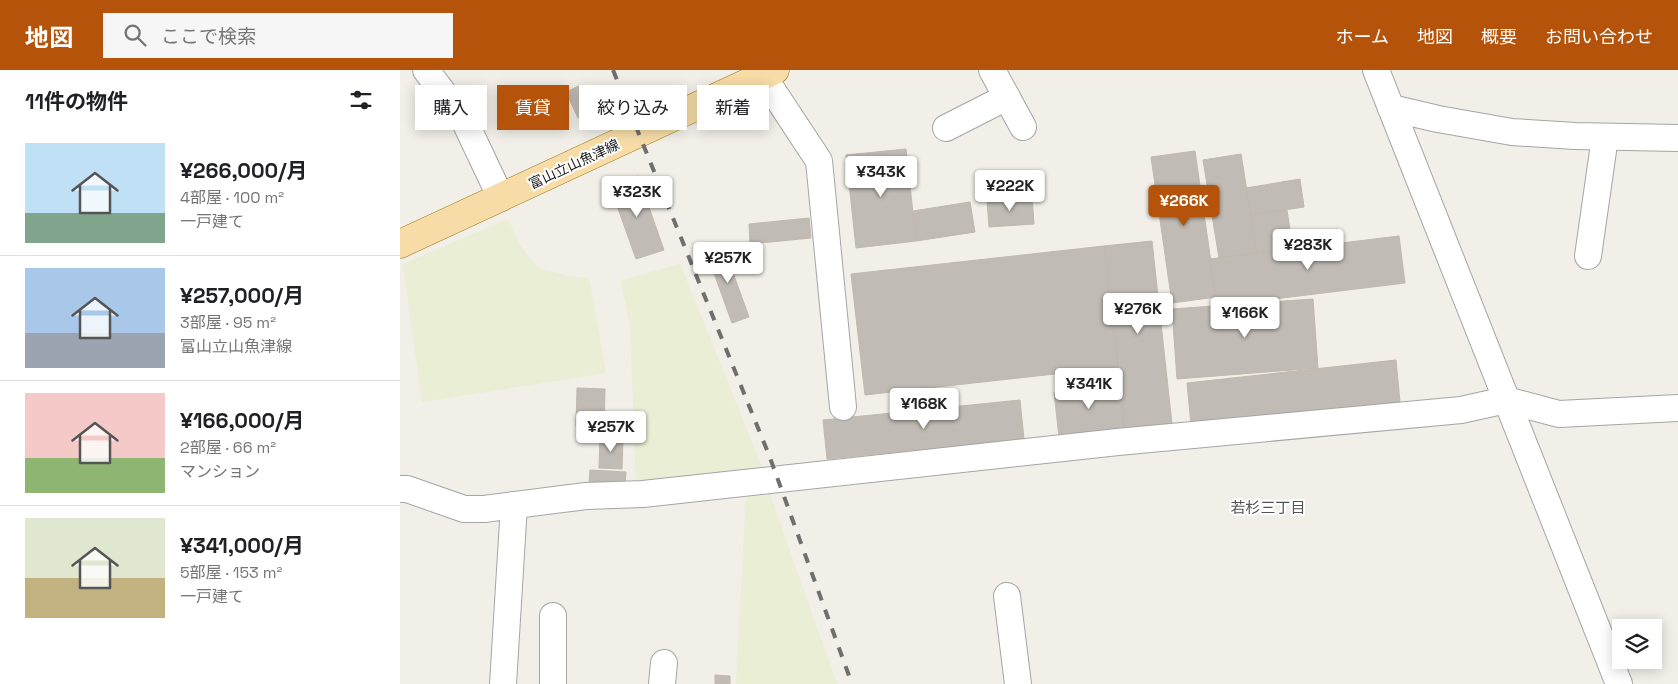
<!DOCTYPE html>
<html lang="ja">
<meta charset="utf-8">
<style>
:root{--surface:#fff;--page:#f6f6f6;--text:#202124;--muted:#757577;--line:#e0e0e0;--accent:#b45309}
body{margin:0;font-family:"Space Grotesk","Noto Sans JP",sans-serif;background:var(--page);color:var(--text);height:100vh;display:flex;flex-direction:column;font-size:19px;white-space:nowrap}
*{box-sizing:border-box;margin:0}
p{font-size:16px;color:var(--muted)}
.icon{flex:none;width:28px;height:28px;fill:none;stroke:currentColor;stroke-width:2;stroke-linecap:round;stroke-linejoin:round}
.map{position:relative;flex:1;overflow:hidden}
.details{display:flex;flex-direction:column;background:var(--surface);width:400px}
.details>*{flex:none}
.guide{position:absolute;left:15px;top:15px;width:475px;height:45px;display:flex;gap:10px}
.tools{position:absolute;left:1212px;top:549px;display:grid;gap:10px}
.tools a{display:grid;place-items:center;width:50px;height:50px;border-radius:0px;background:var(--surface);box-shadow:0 2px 12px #0003;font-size:25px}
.price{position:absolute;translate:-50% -42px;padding:0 11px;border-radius:5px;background:#fff;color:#222;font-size:16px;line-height:32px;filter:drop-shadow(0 1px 2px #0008)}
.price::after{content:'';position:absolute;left:50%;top:30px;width:15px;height:11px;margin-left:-8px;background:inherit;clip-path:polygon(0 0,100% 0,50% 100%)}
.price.active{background:var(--accent);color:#fff}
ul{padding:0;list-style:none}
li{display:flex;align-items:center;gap:15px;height:125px;padding:0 25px}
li+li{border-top:1px solid var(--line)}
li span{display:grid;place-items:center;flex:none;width:140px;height:100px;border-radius:0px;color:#555}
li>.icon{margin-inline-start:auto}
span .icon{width:60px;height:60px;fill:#fffc;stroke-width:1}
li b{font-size:21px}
h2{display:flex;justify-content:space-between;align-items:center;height:60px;padding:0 25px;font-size:21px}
.tag{padding:0 18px;border-radius:0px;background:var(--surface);box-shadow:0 2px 12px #0003;font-size:18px;line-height:45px}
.tag.active{background:var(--accent);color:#fff}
header{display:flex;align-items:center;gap:30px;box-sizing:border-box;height:70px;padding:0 25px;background:var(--accent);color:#fff}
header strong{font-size:24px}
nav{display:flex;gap:28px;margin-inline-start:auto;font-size:18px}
.search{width:350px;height:45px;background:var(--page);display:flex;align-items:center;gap:12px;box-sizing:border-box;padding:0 18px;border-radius:0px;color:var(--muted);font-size:19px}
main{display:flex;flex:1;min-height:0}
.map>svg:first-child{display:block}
.farmland{fill:#e9eed5}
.building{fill:#c1bbb5;stroke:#c2b7ab}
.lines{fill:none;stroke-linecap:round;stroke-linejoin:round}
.minor-casing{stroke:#a5a5a5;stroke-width:28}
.major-casing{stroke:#947509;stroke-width:29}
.minor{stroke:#fff;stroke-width:26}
.major{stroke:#f7dca7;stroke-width:28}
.rail{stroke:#6f6f6f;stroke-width:4;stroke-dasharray:10 10;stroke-linecap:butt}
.labels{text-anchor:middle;stroke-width:4;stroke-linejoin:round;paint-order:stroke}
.street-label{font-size:14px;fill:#212121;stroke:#fff}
.neighbourhood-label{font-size:15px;fill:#545454;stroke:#fff}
</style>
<header>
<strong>地図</strong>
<div class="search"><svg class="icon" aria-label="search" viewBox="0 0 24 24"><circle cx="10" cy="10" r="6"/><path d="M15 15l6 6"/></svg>ここで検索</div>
<nav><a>ホーム</a><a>地図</a><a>概要</a><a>お問い合わせ</a></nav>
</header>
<main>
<section class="details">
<h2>11件の物件<svg class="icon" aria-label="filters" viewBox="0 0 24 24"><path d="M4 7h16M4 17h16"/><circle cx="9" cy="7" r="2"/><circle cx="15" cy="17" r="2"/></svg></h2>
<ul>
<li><span style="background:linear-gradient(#bfe0f5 70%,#7fa58c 0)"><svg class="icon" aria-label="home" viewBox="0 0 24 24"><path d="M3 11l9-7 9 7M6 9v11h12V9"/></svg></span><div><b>¥266,000/月</b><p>4部屋 · 100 m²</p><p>一戸建て</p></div></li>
<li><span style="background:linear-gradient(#a9c7e8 65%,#9aa5b1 0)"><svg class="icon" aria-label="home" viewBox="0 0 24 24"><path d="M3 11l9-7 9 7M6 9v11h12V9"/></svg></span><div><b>¥257,000/月</b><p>3部屋 · 95 m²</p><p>富山立山魚津線</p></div></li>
<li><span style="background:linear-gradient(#f6c9c9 65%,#8fb573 0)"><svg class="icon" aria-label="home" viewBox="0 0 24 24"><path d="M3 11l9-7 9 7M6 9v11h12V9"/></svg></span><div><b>¥166,000/月</b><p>2部屋 · 66 m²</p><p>マンション</p></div></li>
<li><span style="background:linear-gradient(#dfe7d0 60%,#c2b280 0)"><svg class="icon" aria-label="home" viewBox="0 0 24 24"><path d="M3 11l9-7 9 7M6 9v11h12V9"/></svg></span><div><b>¥341,000/月</b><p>5部屋 · 153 m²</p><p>一戸建て</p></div></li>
</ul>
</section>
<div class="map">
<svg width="1278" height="614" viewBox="0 0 1278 614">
<rect width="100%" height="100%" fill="#f1efe8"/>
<g class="farmland">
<path d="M108,149L120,175L138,198L167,206L189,208L206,303L22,332L3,194Z"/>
<path d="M280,194L365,404L236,411L230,258L221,210Z"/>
<path d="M369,422L437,614H336L346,425Z"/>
</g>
<g class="building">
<path d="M181,15L193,42L178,48L166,22Z"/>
<path d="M506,79L516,171L456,178L446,85Z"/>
<path d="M795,81L816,227L772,233L751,87Z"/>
<path d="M841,84L857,183L819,188L803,90Z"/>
<path d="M238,106L264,180L236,189L210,116Z"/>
<path d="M900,109L904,137L851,145L846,118Z"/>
<path d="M632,127L634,154L589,157L587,130Z"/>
<path d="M570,132L575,162L516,171L513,141Z"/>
<path d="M887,140L893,179L857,183L851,145Z"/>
<path d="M409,148L411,168L350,174L349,154Z"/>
<path d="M999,166L1005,213L817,236L810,189Z"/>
<path d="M752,171L772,354L724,359L704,176Z"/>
<path d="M323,175L349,247L332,253L306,181Z"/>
<path d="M704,176L718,297L465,325L451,204Z"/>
<path d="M913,229L918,298L777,309L772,239Z"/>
<path d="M996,290L1000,332L791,355L787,313Z"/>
<path d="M720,314L724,359L659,367L654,322Z"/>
<path d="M177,318L205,319L204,358L176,357Z"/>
<path d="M507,320L509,341L492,343L491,322Z"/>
<path d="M620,330L624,369L427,389L423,350Z"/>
<path d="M200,367L223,369L222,399L199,398Z"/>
<path d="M190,400L226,402L225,416L189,413Z"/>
<path d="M315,605L330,606V614H315Z"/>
</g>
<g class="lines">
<defs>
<g id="minor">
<path d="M26,0L65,52L101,128"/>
<path d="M361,0L363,6L419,91L443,337"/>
<path d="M592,0L623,57"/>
<path d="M976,0L1219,614"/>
<path d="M991,38L1038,49L1112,62L1175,66L1278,68"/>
<path d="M546,58L607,27"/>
<path d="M1188,186L1205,67"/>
<path d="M0,419H7L64,439H84L186,426L243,424L718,372L1061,340L1106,330L1159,344L1278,338"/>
<path d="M607,526L618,614"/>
<path d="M153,546V614"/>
<path d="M103,614L114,435"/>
<path d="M262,614L264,593"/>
</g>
<path id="major" d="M0,174L375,0"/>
</defs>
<use href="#minor" class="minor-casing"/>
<use href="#major" class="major-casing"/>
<use href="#minor" class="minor"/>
<use href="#major" class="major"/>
<path class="rail" d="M213,0L369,385L452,614"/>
</g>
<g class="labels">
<g class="street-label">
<text transform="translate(174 94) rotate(-25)" y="5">富山立山魚津線</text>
</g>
<g class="neighbourhood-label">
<text x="868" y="443">若杉三丁目</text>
</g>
</g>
</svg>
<div class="tools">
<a><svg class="icon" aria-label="layers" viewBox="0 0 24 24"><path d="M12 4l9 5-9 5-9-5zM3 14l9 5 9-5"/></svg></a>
</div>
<b class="price" style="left:481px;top:128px">¥343K</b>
<b class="price" style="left:610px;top:142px">¥222K</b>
<b class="price" style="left:237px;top:148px">¥323K</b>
<b class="price active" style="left:784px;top:157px">¥266K</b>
<b class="price" style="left:908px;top:201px">¥283K</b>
<b class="price" style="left:328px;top:214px">¥257K</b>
<b class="price" style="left:738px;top:265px">¥276K</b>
<b class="price" style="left:845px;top:269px">¥166K</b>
<b class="price" style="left:689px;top:340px">¥341K</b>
<b class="price" style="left:524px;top:360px">¥168K</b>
<b class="price" style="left:211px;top:383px">¥257K</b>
<div class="guide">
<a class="tag">購入</a>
<a class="tag active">賃貸</a>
<a class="tag">絞り込み</a>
<a class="tag">新着</a>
</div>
</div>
</main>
